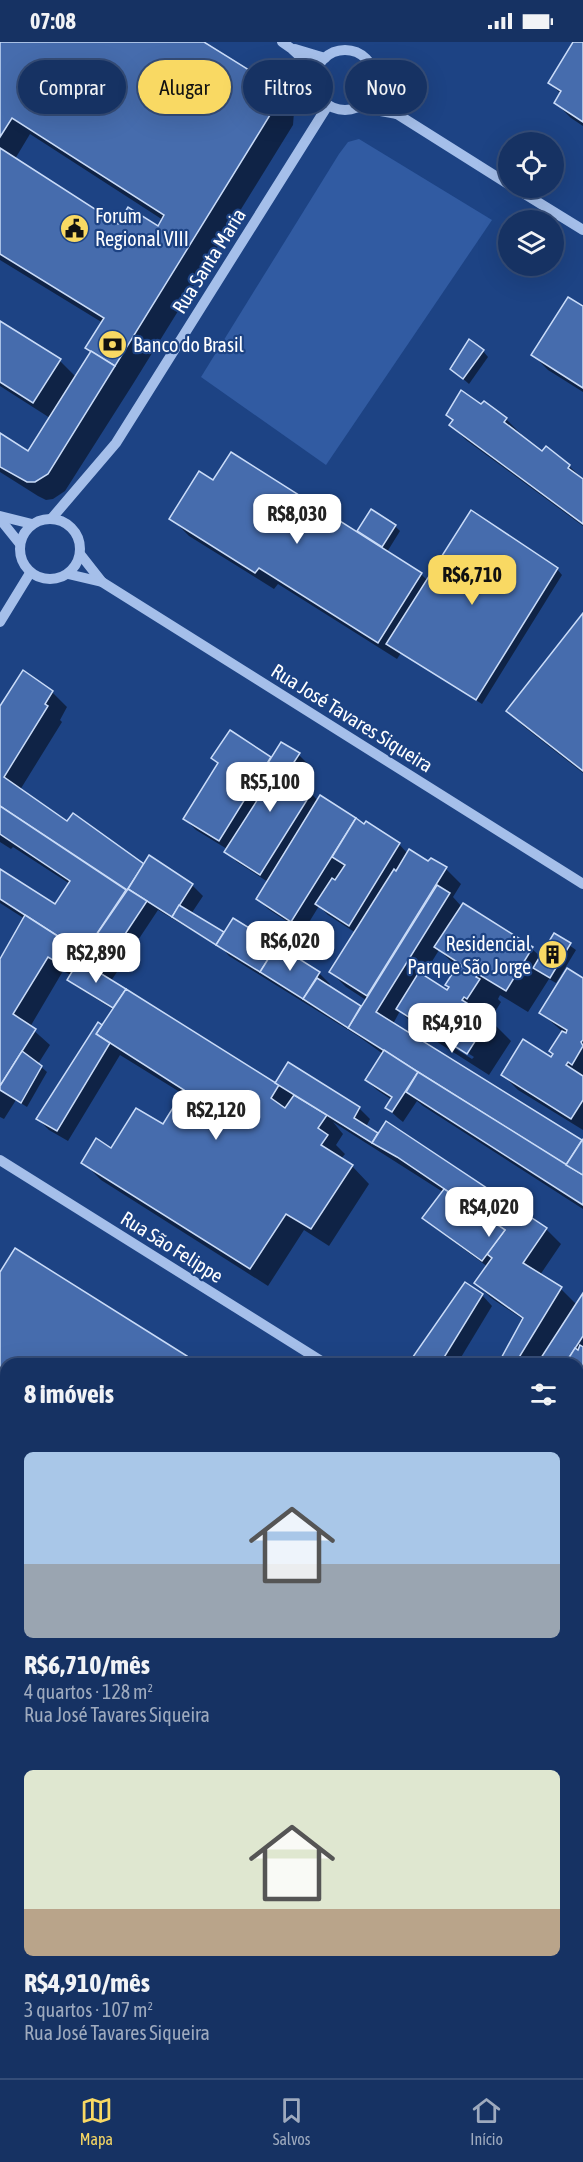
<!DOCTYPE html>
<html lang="pt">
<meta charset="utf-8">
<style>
:root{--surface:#163263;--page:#1f3a69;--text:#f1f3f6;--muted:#9eaabe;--line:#354d78;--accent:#f9d963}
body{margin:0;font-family:"Asap Condensed",sans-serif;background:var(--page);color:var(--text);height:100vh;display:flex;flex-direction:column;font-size:22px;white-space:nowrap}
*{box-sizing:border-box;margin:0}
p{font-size:20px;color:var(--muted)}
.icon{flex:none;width:33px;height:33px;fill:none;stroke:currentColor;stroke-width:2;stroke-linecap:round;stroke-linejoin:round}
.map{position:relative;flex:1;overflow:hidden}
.sheet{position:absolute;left:0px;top:1316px;width:584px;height:722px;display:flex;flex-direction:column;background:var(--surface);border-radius:18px 18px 0 0;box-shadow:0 6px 24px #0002,0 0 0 2px var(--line)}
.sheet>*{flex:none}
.hud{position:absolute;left:18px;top:18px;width:548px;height:54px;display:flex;gap:12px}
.controls{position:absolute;left:498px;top:90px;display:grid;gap:12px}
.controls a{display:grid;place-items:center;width:66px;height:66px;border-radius:50%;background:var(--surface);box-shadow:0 6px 24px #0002,0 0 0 2px var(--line);font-size:30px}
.price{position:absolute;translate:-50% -51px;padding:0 14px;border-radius:12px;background:#fff;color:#222;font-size:20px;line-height:39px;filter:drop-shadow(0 2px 3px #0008)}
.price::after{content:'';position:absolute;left:50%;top:36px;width:18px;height:14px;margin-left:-9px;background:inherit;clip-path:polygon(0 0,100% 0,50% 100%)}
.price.on{background:var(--accent);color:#111}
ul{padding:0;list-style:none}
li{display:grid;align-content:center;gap:12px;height:318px;padding:0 24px}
li span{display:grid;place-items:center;height:186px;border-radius:9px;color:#555}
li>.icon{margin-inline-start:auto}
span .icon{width:108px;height:108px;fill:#fffc;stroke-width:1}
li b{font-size:26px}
h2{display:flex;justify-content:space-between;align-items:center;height:72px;padding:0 24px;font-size:26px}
.pill{padding:0 21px;border-radius:27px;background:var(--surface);box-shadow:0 6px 24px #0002,0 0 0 2px var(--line);font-size:21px;line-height:54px}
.pill.on{background:var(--accent);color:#111}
.status{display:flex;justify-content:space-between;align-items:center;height:42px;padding:0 30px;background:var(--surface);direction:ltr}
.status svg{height:16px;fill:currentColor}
.tabs{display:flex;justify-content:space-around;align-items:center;height:84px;border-top:2px solid var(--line);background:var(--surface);font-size:16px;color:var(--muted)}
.tabs a{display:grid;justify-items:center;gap:3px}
.tabs .on{color:var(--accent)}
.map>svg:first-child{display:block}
.green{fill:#315ba2}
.shadow{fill:#0007;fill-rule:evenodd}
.building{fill:#466cad;stroke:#c9dbf8;stroke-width:1.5}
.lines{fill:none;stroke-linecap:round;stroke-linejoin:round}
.minor{stroke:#a5bfea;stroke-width:10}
.labels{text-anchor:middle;stroke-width:4.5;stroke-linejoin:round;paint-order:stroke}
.poi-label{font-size:20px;fill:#fff;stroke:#1d4384;text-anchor:start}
.street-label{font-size:20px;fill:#fff;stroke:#1d4384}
</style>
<div class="status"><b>07:08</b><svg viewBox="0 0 49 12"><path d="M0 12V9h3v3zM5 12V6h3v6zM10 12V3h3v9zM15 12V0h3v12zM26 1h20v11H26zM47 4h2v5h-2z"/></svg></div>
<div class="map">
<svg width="583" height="2036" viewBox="0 0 583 2036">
<rect width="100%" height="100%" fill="#1d4384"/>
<path class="green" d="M359,97L492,178L326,423L201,335L339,112L348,100Z"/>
<g class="shadow">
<path d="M0,0H202L269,43L294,70L293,83L133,342L65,449L53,457L46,458L38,454L0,430V393L28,411L50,376L0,344V281L60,319L76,335L92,310L103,281L0,218ZM30,92L163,178L158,186L118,184L15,117Z"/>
<path d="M575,0H583V84L571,76L556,61L561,52L550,41Z"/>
<path d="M583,266V350L548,328L533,313Z"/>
<path d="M483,309L488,315L469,342L452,327Z"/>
<path d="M506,377L521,392L519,394L543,411L569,424L583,437V484L466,398L451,383Z"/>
<path d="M214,440L364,495L359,489L395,484L400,489L387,510L421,532L428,539L557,527L562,533L482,662L401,611L397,617L278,542L274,547L189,494L171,476Z"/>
<path d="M583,573V731L523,684L508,669Z"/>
<path d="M52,650L67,665L60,678L62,680L20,748L68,781L144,823L192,843L203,854L191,872L225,892L319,931L330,942L328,945L361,966L366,958L346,945L331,930L356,891L328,873L319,864L303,890L268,867L258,857L268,840L237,820L226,809L227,807L196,788L185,777L219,722L213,716L231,690L272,717L299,713L310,724L297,743L311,751L318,759L321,755L365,784L399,802L408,812L428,821L431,818L446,827L461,842L453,855L462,865L463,863L532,907L541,915L555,893L576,908L556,941L549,937L528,970L500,953L498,957L501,960L490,978L511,999L489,1033L420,989L400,969L393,982L583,1099V1167L423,1064L417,1059L403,1080L398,1076L387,1066L392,1058L377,1048L366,1038L383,1012L358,994L229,914L223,907L158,868L111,939L276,1043L289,1022L359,1066L370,1077L366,1085L546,1187L561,1202L540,1233L561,1247L577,1263L583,1253V1364L578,1373V1322H500L524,1278L491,1256L476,1241L488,1225L435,1186L424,1176L443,1150L333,1080L343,1092L336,1103L345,1112L341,1117L352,1124L369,1142L329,1204L304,1188L268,1244L101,1138L83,1120L163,1084L183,1052L120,1013L68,1099L49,1088L38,1077L98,982L102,986L114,968L74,943L69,938L71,933L63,929L30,985L50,1003L38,1022L47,1030L27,1065L16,1058L4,1077L0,1075V920L25,877L0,861V828L55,864L70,842L13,805L11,807L0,800V667ZM439,908L458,926L448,950L423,934ZM421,981L474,1015L472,1017L421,985Z"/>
<path d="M583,938V1088L518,1048L503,1033L552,1017L563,990L541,971Z"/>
<path d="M15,1208L186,1316L192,1322H6V1376L0,1372V1232Z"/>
<path d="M482,1253L492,1264L457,1322H410Z"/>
<path d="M0,1394L6,1398V1441L0,1437Z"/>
<path d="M0,1449L6,1459L3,1467H0Z"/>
<path d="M0,1473L6,1478V1623L0,1619Z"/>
<path d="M578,1592L583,1597V1691L578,1687Z"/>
<path d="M6,1764V2031H101L99,2036H0V1773Z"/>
<path d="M118,2031H264L260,2036H116Z"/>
<path d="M337,2031H505L513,2036H345Z"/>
</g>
<g class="building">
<path d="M0,0H204L270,41L277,50V58L275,65L115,324L85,306L104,276L0,212V106L118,182L128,165L158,184L164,173L12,76L0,95Z"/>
<path d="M573,0H583V80L554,61L561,49L548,41Z"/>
<path d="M568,255L583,264V346L531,313Z"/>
<path d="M0,279L61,317L33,361L0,340Z"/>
<path d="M469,297L484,308L463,337L450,327Z"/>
<path d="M91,309L115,324L48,432L35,440H27L0,425V391L28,409Z"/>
<path d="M461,348L481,362L484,359L507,376L504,380L542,409L546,404L570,423L568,426L583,437V482L449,383L453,378L446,373Z"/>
<path d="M231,410L422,531L378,601L259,526L255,531L169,477L199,429L213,438Z"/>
<path d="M371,467L396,483L382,505L357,489Z"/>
<path d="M471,468L558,526L476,658L386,602Z"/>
<path d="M583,571V729L506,669Z"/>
<path d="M23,628L53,649L45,662L48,664L4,735L67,779L73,771L144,822L127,848L0,764V664Z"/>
<path d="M230,688L271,715L219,799L183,777L218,721L211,716Z"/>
<path d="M281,700L300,711L285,734L312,750L260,833L224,810L265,746L256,740Z"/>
<path d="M320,753L356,776L291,880L256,857Z"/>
<path d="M0,764L126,848L84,911L0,857V827L55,862L70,839L0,792Z"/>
<path d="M356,776L364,782L366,779L400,801L349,884L315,862L332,836L335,838L345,823L332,815Z"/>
<path d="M409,807L428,819L431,816L447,825L367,954L329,930L394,827L396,829Z"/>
<path d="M149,813L193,842L172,875L128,847Z"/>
<path d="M437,843L450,851L376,970L582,1098L566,1123L348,986Z"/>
<path d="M128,847L147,859L100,930L79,918Z"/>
<path d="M463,861L533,905L506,949L478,932L476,935L480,937L467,957L464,955L462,958L490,976L467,1012L396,967L419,930L447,948L449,945L445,943L458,923L461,925L462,923L434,905Z"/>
<path d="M179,863L224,890L216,903L172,875Z"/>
<path d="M25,873L84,911L72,929L48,915L13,972L36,987L0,1044V917Z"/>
<path d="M233,876L277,903L260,930L216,903Z"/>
<path d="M554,891L571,901L550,936L533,926Z"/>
<path d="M277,903L320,930L303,957L260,930Z"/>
<path d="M79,918L126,947L113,966L67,938Z"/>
<path d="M567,926L583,936V998L581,1000L583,1004L572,1023L568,1020L566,1023L583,1034V1058L571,1077L501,1033L523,997L551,1015L553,1012L549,1009L562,989L566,991L567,988L539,971Z"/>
<path d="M317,936L361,964L348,986L303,957Z"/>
<path d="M126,947L279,1043L271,1056L285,1066L294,1053L327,1073L318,1086L328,1093L321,1103L353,1123L311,1187L286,1172L250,1227L81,1121L96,1096L111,1106L136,1066L163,1082L184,1048L96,992Z"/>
<path d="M98,980L102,983L96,992L110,1001L57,1089L36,1077Z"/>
<path d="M384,1008L418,1030L392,1070L385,1066L392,1055L365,1038Z"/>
<path d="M22,1009L42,1024L21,1061L0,1048V1044Z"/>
<path d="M288,1020L360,1065L354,1076L378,1091L372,1101L275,1041Z"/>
<path d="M418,1030L583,1133V1163L406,1050Z"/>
<path d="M386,1079L547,1186L523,1221L562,1245L515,1322H498L523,1276L474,1241L492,1216L487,1212L505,1188L397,1115L372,1101Z"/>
<path d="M583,1097V1133L566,1123Z"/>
<path d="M444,1147L505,1188L482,1219L422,1176Z"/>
<path d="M15,1206L163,1299L187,1314L182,1322H6V1371L0,1367V1230Z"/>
<path d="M465,1240L483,1252L440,1322H408Z"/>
<path d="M583,1251V1294L565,1322H537Z"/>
<path d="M580,1303L583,1305V1337L578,1345V1322H565L575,1306L578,1308Z"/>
<path d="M0,1393L6,1397V1438L0,1434Z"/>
<path d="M6,1482V1552L0,1562V1507L3,1502L0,1500V1492Z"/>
<path d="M0,1567L6,1571V1620L0,1617Z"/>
<path d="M583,1595V1687L578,1684V1604Z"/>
<path d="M6,1761V1801L0,1810V1771Z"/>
<path d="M6,1801V1819L0,1828V1810Z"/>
<path d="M6,1843V1882L0,1878V1852Z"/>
<path d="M0,1878L6,1882V1899L0,1908Z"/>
<path d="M6,1899V1934L0,1931V1908Z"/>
<path d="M0,1931L6,1934V2031H8L6,2036H0Z"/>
<path d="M8,2031H41L39,2036H6Z"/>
<path d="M53,2031H81L79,2036H51Z"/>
<path d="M116,2031H228L241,2036H114Z"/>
<path d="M270,2031H294L290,2036H267Z"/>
<path d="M294,2031H312L315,2033L313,2036H290Z"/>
<path d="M356,2031H508L516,2036H353Z"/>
</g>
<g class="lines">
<g class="minor">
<path d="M282,0L292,7L316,29"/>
<path d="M295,7L325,16"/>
<circle cx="345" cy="38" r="30"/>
<path d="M374,47L397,72L508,142"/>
<path d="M359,65L397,72"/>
<path d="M515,146L583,188"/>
<path d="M0,474L32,482"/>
<path d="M52,476L116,401L328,63"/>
<circle cx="50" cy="507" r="30"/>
<path d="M0,477L20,502"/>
<path d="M80,512L102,540"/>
<path d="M68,532L102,540L583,842"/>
<path d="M0,580L30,531"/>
<path d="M0,1118L326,1322"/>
<path d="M578,1479L583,1482"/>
<path d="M0,1666L6,1670"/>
<path d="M578,2018L583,2021"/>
</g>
</g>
<defs>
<symbol id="civic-disc" viewBox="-11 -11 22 22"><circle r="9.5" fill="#f9d963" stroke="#1d4384"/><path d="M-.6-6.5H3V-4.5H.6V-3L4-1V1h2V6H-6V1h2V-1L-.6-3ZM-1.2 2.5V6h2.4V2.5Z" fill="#111"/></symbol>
<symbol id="bank-disc" viewBox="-11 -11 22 22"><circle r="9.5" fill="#f9d963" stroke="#1d4384"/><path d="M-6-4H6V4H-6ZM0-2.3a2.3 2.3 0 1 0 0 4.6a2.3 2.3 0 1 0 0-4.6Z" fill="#111"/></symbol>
<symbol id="building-disc" viewBox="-11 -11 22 22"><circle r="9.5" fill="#f9d963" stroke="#1d4384"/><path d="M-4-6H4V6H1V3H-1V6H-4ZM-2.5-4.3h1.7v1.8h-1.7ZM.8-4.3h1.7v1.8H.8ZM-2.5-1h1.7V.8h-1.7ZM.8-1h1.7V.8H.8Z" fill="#111"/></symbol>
</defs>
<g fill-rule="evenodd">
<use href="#civic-disc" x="58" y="170" width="33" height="33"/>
<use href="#bank-disc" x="96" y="286" width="33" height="33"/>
<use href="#building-disc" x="536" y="896" width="33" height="33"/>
</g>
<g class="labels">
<g class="poi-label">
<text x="95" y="181">Forum<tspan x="95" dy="23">Regional VIII</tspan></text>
<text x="133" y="310">Banco do Brasil</text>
<text x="531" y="909" text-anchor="end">Residencial<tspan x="531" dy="23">Parque São Jorge</tspan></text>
</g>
<g class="street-label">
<text transform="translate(209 219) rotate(-58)" y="7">Rua Santa Maria</text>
<text transform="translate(352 676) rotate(32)" y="7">Rua José Tavares Siqueira</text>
<text transform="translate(172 1205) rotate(32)" y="7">Rua São Felippe</text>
</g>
</g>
</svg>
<div class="controls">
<a><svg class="icon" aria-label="locate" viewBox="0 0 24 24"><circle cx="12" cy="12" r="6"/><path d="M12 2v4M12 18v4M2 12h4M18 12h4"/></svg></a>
<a><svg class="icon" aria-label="layers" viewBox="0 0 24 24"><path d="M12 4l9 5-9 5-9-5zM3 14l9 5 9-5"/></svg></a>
</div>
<b class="price" style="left:297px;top:503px">R$8,030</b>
<b class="price on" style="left:472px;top:564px">R$6,710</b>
<b class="price" style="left:270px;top:771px">R$5,100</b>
<b class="price" style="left:290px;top:930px">R$6,020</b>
<b class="price" style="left:96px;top:942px">R$2,890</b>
<b class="price" style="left:452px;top:1012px">R$4,910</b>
<b class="price" style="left:216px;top:1099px">R$2,120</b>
<b class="price" style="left:489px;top:1196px">R$4,020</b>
<div class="hud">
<a class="pill">Comprar</a>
<a class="pill on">Alugar</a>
<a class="pill">Filtros</a>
<a class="pill">Novo</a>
</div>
<section class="sheet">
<h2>8 imóveis<svg class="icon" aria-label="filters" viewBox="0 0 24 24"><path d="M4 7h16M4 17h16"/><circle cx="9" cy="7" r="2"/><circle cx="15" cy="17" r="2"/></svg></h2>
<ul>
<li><span style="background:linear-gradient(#a9c7e8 60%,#9aa5b1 0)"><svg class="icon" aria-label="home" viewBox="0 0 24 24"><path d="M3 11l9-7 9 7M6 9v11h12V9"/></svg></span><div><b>R$6,710/mês</b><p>4 quartos · 128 m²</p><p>Rua José Tavares Siqueira</p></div></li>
<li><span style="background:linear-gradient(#dfe7d0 75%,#b9a48a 0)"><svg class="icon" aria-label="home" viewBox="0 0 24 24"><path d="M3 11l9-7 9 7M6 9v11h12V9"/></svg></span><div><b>R$4,910/mês</b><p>3 quartos · 107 m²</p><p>Rua José Tavares Siqueira</p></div></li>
</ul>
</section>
</div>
<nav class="tabs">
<a class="on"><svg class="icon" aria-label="map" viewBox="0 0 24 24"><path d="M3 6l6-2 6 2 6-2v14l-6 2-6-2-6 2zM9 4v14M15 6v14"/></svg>Mapa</a>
<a><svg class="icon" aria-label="saved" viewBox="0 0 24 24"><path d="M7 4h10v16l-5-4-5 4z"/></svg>Salvos</a>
<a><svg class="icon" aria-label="home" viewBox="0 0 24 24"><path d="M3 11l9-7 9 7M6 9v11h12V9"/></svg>Início</a>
</nav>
